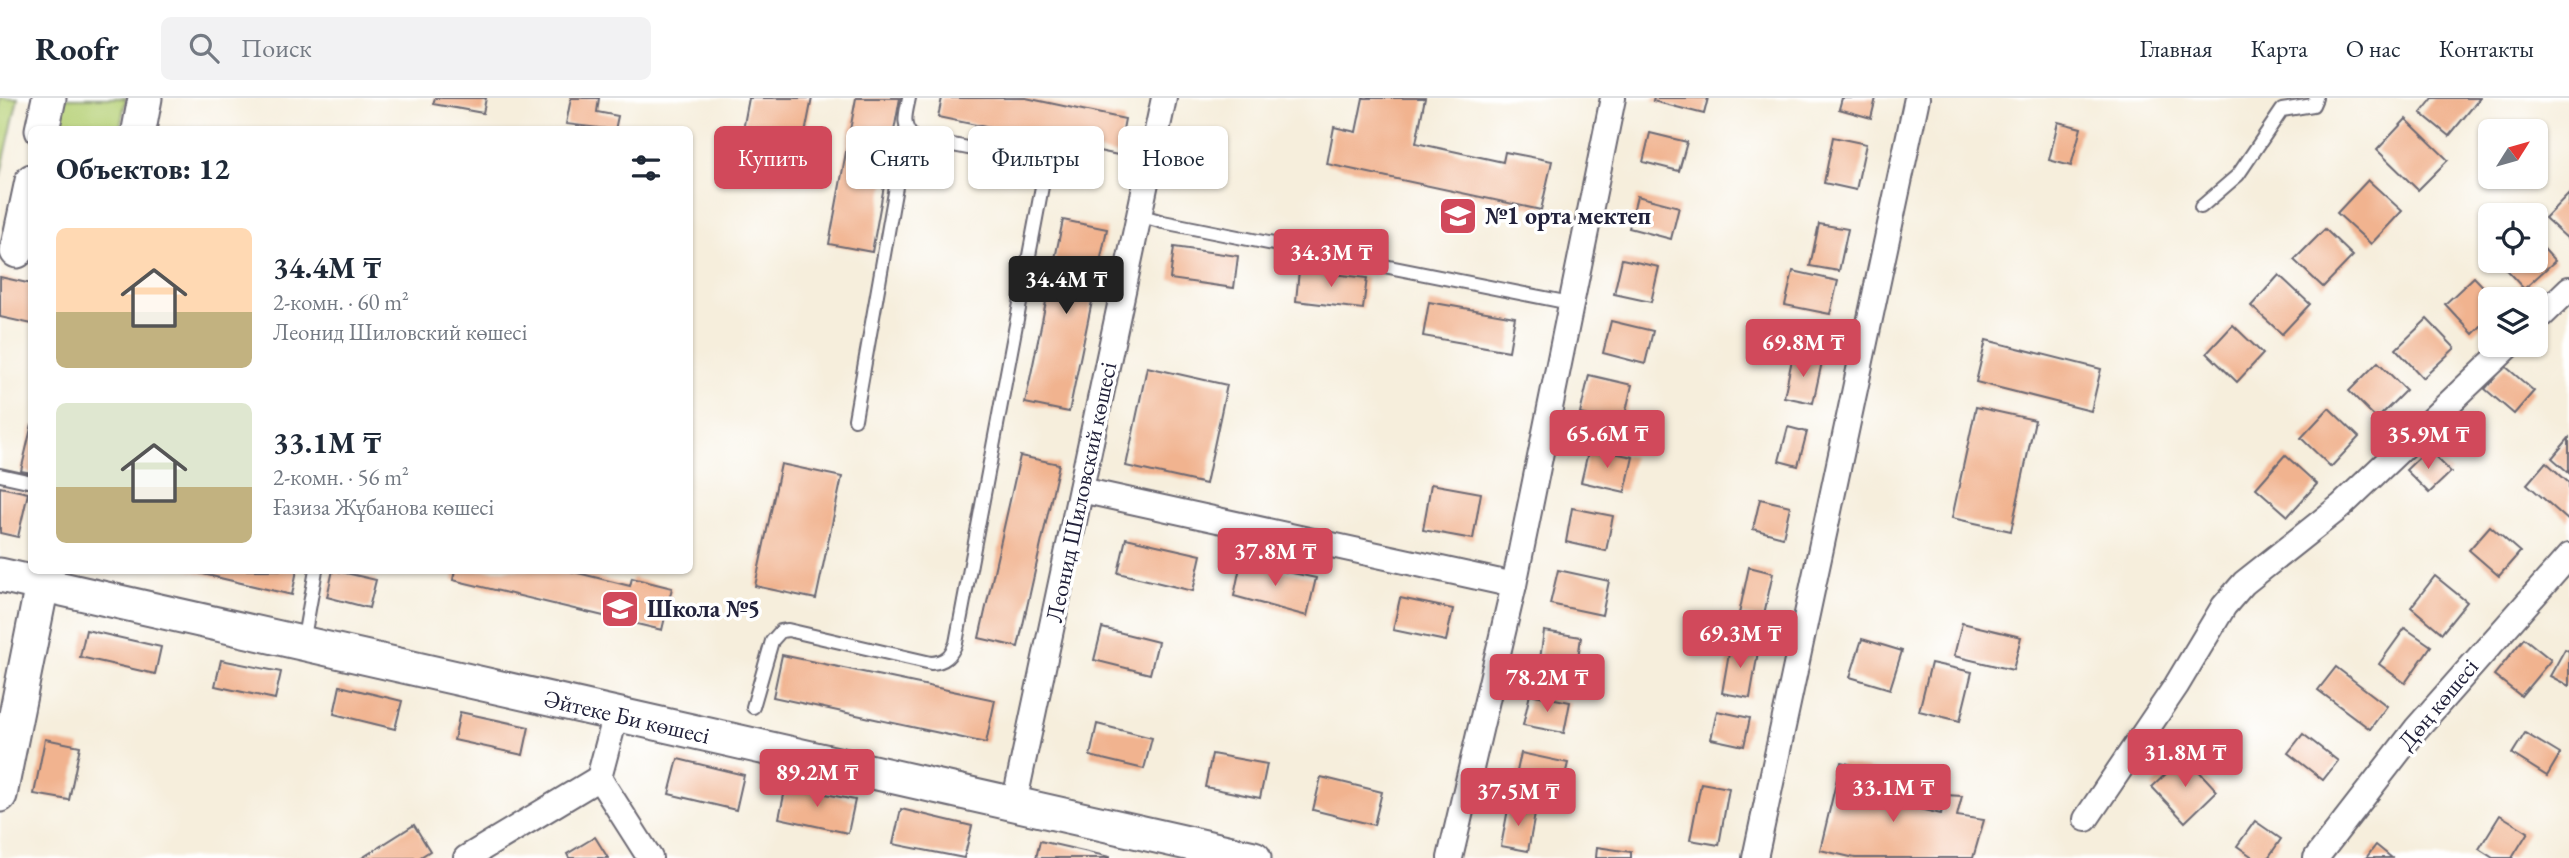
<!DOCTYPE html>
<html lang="ru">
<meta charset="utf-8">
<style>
:root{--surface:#fff;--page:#f2f2f3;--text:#1f2937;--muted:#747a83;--line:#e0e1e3;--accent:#d1495b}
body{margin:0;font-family:"EB Garamond",serif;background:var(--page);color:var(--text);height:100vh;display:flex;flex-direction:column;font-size:26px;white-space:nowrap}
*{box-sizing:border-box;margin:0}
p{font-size:23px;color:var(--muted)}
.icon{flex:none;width:38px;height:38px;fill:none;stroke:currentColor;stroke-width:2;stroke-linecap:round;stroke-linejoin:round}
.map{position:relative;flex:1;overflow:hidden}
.panel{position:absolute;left:28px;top:28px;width:665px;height:448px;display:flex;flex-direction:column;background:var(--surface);border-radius:10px;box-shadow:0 2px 5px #0004}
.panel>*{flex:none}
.guide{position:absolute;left:714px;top:28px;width:665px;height:63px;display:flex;gap:14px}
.needle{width:46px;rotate:53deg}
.controls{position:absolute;left:2478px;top:21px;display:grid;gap:14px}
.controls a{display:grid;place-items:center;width:70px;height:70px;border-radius:10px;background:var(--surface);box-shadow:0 2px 5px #0004;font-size:35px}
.price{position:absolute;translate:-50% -60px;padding:0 16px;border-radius:7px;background:var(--accent);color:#fff;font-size:23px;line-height:46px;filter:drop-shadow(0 2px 4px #0008)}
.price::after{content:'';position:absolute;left:50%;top:42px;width:21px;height:16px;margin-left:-10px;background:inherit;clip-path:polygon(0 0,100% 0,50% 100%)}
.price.current{background:#222;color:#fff}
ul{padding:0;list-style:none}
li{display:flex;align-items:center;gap:21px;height:175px;padding:0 28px}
li span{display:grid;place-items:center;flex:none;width:196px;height:140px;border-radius:10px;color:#555}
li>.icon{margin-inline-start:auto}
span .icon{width:84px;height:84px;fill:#fffc;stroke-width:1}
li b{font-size:30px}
h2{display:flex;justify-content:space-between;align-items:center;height:84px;padding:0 28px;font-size:30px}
.chip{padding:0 24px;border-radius:10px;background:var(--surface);box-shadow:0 2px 5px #0004;font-size:24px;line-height:63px}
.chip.current{background:var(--accent);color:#fff}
header{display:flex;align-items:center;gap:42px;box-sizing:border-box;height:98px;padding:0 35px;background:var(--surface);border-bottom:2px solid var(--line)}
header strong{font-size:33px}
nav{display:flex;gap:38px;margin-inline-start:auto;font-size:24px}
.search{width:490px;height:63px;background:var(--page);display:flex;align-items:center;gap:18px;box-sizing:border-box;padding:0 24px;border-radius:10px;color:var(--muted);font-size:26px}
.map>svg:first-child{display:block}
.green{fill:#b6d076;stroke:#6c7958;stroke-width:2}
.building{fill:#f1b38f}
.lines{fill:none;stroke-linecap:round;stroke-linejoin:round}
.lane-casing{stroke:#6c6973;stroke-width:16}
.street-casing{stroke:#6c6973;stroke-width:28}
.secondary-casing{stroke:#6c6973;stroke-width:37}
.lane{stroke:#fff;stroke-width:12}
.street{stroke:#fff;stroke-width:24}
.secondary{stroke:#fff;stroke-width:33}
.labels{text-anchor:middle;stroke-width:7;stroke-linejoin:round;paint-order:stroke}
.poi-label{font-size:24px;font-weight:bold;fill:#22223b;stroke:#fff;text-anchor:start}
.street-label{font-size:24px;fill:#22223b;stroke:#fff}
</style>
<header>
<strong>Roofr</strong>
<div class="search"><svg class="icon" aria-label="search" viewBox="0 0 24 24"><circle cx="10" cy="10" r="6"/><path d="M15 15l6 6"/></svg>Поиск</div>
<nav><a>Главная</a><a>Карта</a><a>О нас</a><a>Контакты</a></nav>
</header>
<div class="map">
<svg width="2569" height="760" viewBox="0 0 2569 760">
<rect width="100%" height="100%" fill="#fff"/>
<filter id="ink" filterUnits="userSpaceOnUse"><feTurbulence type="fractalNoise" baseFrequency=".0143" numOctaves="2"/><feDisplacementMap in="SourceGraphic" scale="14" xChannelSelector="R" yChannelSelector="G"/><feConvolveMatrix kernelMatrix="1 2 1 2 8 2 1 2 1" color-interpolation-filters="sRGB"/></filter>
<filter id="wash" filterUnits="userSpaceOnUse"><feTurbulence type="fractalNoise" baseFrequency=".00686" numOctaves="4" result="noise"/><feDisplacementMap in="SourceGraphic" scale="28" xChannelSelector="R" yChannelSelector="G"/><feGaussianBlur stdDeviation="1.57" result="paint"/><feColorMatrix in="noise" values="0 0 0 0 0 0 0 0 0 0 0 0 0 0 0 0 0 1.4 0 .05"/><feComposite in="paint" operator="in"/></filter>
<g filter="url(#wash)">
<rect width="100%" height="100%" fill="#f6eedc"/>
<g class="green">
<path d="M0,0H18L0,80Z"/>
<path d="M61,0H126L120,31L54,32Z"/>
</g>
<g id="blocks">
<g class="building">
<path d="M435,0H486L483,15L433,6Z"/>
<path d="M571,0H599L597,14L618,18L615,32L566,26Z"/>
<path d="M749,0H812L796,81L736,69Z"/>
<path d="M856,0H900L872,154L829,146Z"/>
<path d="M942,0H1026L1125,21L1118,57L938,19Z"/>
<path d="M1363,0H1425L1416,45L1503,64L1505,54L1552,63L1541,112L1327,66L1334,29L1356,34Z"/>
<path d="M1654,0H1708L1704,16L1653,3Z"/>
<path d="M1842,0H1876L1871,20L1839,11Z"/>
<path d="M2433,0H2480L2449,38L2421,15Z"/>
<path d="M2406,21L2448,62L2418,92L2377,52Z"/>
<path d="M2058,24L2081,30L2071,68L2049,62Z"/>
<path d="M1650,35L1687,44L1679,73L1643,64Z"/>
<path d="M1833,39L1866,46L1856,92L1824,85Z"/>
<path d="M2368,82L2402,113L2371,146L2337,115Z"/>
<path d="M2569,95V142L2545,120Z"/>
<path d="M1637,98L1679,109L1671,141L1629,130Z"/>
<path d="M1063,122L1107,131L1069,314L1025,305Z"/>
<path d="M1819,126L1848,131L1839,173L1810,168Z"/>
<path d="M2325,131L2353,158L2323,189L2294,162Z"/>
<path d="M2536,142L2555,163L2524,191L2498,163H2536Z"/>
<path d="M1174,149L1238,158L1234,190L1170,181Z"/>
<path d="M1622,161L1659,169L1651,204L1614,196Z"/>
<path d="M1299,172L1367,180L1363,211L1296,203Z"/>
<path d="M1793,173L1838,183L1830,216L1785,207Z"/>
<path d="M2279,177L2310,206L2282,236L2251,208Z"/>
<path d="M0,179L32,186V226L0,219Z"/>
<path d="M2474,179L2495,201H2490V219L2473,236L2445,206Z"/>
<path d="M1429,204L1515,219L1509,253L1423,238Z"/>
<path d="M2427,221L2455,250L2423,280L2396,251Z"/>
<path d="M1611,223L1653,233L1645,266L1603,255Z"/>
<path d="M2233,227L2263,256L2237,284L2207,255Z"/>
<path d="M1986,242L2101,271L2091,313L1976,284Z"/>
<path d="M1793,257L1822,264L1813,305L1784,299Z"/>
<path d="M2378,264L2406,292L2377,321L2349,293Z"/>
<path d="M2505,268L2534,293L2514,316L2485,291Z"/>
<path d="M1147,269L1227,287L1206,386L1126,368Z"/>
<path d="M1589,277L1632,287L1623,326L1580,316Z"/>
<path d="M1976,309L2035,322L2011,433L1952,420Z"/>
<path d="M2329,310L2359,339L2331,369L2301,340Z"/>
<path d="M32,326V375L21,373Z"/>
<path d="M1788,329L1807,334L1798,368L1779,363Z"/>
<path d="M2569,340V375L2552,360Z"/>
<path d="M1589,350L1633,359L1625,394L1581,384Z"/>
<path d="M2428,351L2451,374L2429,395L2406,372Z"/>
<path d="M2285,357L2317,386L2288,418L2256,390Z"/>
<path d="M1020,358L1059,366L1018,549L979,540Z"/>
<path d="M2546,364L2569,385V423L2527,386Z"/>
<path d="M781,366L842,379L816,501L755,488Z"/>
<path d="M1431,386L1481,395L1473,441L1423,432Z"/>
<path d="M0,389L28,395L18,439L0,435Z"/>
<path d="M1760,401L1790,408L1783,439L1753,431Z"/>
<path d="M1572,410L1613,418L1606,453L1566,444Z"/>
<path d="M2490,428L2520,454L2499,478L2469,452Z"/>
<path d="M1126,440L1201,457L1193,493L1118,475Z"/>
<path d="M1241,464L1316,480L1307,518L1234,498Z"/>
<path d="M1749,469L1773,475L1763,521L1739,516Z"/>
<path d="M186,472H297L292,497Z"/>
<path d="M333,472L376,482L369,510L327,499Z"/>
<path d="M455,472H566L630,488L632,480L672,490L662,532L453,482Z"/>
<path d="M1558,472L1609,483L1602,517L1550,506Z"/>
<path d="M2435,478L2467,504L2442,535L2411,509Z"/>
<path d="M1400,500L1453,511L1446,543L1393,532Z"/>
<path d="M1962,525L2021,539L2013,572L1954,558Z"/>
<path d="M1102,530L1158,544L1150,576L1094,562Z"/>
<path d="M2405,530L2431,548L2405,585L2379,566Z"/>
<path d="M86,532L161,549L155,576L80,559Z"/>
<path d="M1544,533L1581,539L1575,581L1538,575Z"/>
<path d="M2524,540L2551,562L2521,598L2494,577Z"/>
<path d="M1862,541L1902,553L1890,591L1850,579Z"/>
<path d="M1731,543L1759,548L1750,600L1722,595Z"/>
<path d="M2565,551L2569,553V588L2550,578Z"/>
<path d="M782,557L995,602L986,645L773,599Z"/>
<path d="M221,562L281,574L275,601L215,588Z"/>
<path d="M1931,565L1972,574L1960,623L1919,613Z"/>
<path d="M2336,569L2387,608L2370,631L2318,592Z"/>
<path d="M340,588L402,603L395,631L334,616Z"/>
<path d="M1530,596L1570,604L1564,635L1523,627Z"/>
<path d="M1717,613L1750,620L1744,648L1711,641Z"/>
<path d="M460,614L529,629L523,657L454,642Z"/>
<path d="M1097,626L1152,640L1144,671L1090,658Z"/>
<path d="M2525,635L2560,656L2547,678L2512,656Z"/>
<path d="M2303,636L2338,663L2323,682L2288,655Z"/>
<path d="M45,641L80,648L69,702L34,696Z"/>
<path d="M1521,655L1568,665L1560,698L1514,687Z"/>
<path d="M1212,656L1267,666L1260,700L1205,689Z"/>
<path d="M2185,658L2217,693L2185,724L2152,689Z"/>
<path d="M678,661L744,677L736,712L669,696Z"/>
<path d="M1841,664L1880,674L1873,700L1941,716L1945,697L1962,698L1957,718L1984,722L1973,760H1855L1820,752Z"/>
<path d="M1321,679L1382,694L1374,727L1313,712Z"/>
<path d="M1701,685L1729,690L1719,747L1690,742Z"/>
<path d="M786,688L855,702L848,735L779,720Z"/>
<path d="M1509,706L1536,711L1528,753L1501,748Z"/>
<path d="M901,711L972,728L964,760L893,746Z"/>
<path d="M2500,717L2528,734L2512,760H2493L2479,751Z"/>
<path d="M2255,723L2281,741L2268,760H2254L2237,748Z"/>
<path d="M414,727L430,753L419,760H362Z"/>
<path d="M595,739L608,760H569L567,756Z"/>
<path d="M1040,743L1110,759V760H1036Z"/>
<path d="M2376,747L2392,760H2366Z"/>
<path d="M1597,749L1631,754V760H1596Z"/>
</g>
</g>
</g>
<g filter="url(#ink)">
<use href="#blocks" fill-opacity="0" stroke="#6c6973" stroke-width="2"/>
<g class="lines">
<defs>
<g id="lane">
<path d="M2201,109L2238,77L2282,12L2313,7L2316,0"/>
<path d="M1139,117L1163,124L1570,205"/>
<path d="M855,321L906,32"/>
<path d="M0,377L32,384"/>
<path d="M303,545L316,472"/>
<path d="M753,609L772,543L781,533L788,532L931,565C945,564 951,558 956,545L1044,78L1040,65L1033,63L913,39C901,27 906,15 909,0"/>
</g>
<g id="street">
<path d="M2536,223L2569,191"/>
<path d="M1081,392L1514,487"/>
<path d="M599,680L650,760"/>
<path d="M1014,706L1164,0"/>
<path d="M2086,721L2176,588L2224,508L2244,485L2341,408L2510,247"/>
<path d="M466,760L599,680L616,616"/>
<path d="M1450,760L1514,487L1613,0"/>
<path d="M1755,760L1917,0"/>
<path d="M2316,760L2416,631L2569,458"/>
</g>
<g id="secondary">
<path d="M42,32L49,0"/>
<path d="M139,32L145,0"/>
<path d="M17,153L32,83"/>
<path d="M0,477L1254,760"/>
<path d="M0,697L45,472"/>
</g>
</defs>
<use href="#lane" class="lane-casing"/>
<use href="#street" class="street-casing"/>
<use href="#secondary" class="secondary-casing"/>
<use href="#lane" class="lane"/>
<use href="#street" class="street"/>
<use href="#secondary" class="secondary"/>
</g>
</g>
<defs>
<symbol id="school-square" viewBox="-11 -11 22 22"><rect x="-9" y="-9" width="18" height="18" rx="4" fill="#d1495b" stroke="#fff"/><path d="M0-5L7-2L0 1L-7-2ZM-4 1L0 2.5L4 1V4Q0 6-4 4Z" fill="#fff"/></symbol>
</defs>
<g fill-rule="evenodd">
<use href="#school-square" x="1436" y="96" width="44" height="44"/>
<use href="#school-square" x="598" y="489" width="44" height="44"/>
</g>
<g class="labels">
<g class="poi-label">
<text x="1485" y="126">№1 орта мектеп</text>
<text x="647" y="519">Школа №5</text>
</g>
<g class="street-label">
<text transform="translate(1081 394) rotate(-78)" y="8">Леонид Шиловский көшесі</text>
<text transform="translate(2438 606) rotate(-50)" y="8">Дөң көшесі</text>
<text transform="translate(627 619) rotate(13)" y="8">Әйтеке Би көшесі</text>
</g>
</g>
</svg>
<div class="controls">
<a><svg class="needle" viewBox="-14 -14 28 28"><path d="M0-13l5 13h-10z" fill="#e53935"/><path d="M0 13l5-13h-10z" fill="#747a83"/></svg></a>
<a><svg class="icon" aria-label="locate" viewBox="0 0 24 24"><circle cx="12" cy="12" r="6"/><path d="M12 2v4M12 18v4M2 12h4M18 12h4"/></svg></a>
<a><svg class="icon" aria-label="layers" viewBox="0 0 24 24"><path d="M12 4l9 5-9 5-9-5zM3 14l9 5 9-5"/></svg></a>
</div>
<b class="price" style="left:1331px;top:191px">34.3M ₸</b>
<b class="price current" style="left:1066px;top:218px">34.4M ₸</b>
<b class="price" style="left:1803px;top:281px">69.8M ₸</b>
<b class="price" style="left:1607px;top:372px">65.6M ₸</b>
<b class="price" style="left:2428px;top:373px">35.9M ₸</b>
<b class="price" style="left:1275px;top:490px">37.8M ₸</b>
<b class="price" style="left:1740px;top:572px">69.3M ₸</b>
<b class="price" style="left:1547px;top:616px">78.2M ₸</b>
<b class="price" style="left:2185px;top:691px">31.8M ₸</b>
<b class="price" style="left:817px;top:711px">89.2M ₸</b>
<b class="price" style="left:1893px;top:726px">33.1M ₸</b>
<b class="price" style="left:1518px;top:730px">37.5M ₸</b>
<div class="guide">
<a class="chip current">Купить</a>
<a class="chip">Снять</a>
<a class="chip">Фильтры</a>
<a class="chip">Новое</a>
</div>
<section class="panel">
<h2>Объектов: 12<svg class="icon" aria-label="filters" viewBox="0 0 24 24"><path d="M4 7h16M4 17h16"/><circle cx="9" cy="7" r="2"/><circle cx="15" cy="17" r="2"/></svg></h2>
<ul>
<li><span style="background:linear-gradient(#ffd9b3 60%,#c2b280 0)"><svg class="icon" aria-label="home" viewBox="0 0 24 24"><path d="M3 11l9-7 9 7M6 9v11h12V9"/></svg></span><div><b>34.4M ₸</b><p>2-комн. · 60 m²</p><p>Леонид Шиловский көшесі</p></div></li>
<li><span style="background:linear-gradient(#dfe7d0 60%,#c2b280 0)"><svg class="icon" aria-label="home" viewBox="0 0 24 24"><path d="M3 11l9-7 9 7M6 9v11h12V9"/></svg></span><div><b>33.1M ₸</b><p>2-комн. · 56 m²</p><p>Ғазиза Жұбанова көшесі</p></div></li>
</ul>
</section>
</div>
